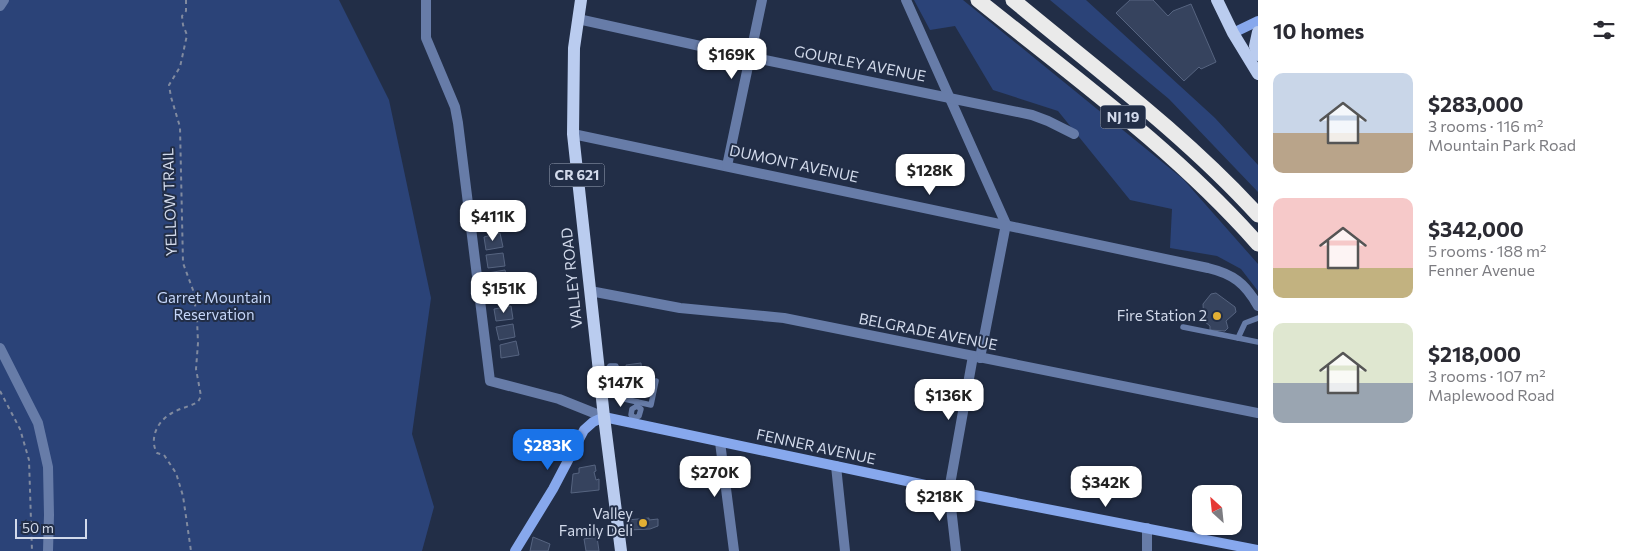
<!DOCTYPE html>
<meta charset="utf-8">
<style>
:root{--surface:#fff;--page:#f7f7f7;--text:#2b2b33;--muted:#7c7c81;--accent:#1a73e8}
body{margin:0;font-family:Commissioner,sans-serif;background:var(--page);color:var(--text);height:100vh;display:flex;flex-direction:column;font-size:19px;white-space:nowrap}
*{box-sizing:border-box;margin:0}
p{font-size:16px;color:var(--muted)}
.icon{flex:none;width:28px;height:28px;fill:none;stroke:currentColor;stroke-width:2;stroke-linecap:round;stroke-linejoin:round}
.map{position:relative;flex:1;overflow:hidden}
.sheet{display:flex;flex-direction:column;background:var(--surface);width:375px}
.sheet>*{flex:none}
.needle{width:32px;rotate:333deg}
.fabs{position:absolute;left:1192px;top:485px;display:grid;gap:10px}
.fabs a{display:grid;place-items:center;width:50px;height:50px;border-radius:10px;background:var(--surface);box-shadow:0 1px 4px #0004;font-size:25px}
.scale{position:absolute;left:15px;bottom:12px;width:72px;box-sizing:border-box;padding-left:5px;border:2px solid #d2daeb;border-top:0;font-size:14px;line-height:18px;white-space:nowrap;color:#d2daeb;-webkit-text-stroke:4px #222e47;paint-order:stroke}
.price{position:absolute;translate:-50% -42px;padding:0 11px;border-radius:10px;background:#fff;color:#222;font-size:16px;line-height:32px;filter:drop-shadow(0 1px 2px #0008)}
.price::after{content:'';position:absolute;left:50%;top:30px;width:15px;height:11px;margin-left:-8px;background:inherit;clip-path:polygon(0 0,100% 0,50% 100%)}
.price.current{background:var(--accent);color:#fff}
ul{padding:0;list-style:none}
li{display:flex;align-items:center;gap:15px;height:125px;padding:0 15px}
li span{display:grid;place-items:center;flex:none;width:140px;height:100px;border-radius:10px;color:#555}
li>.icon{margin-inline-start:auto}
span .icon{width:60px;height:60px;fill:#fffc;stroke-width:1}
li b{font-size:21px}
h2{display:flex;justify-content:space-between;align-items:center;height:60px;padding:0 15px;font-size:21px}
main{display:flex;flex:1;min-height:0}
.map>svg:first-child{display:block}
.green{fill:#2b4378}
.building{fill:#36435e;stroke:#566480}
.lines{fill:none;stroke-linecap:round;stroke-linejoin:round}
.path{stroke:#808a9f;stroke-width:2;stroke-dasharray:4 4;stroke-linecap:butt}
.lane{stroke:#677ca8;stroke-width:5.5}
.street{stroke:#677ca8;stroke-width:10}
.secondary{stroke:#87a8ed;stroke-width:10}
.primary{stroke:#baccef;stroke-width:12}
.highway{stroke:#eaeaea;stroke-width:15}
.poi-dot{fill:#e2af34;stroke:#222e47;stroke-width:2}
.labels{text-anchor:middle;stroke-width:4;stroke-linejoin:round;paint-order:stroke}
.shield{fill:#222e47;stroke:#9da6ba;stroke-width:1}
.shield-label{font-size:14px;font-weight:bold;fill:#d2daeb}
.street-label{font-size:15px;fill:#d2daeb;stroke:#222e47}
.park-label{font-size:15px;fill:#c5d6f9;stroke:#222e47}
.poi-label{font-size:15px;fill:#d2daeb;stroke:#222e47;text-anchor:end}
</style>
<main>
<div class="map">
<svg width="1258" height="551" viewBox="0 0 1258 551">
<rect width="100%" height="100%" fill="#222e47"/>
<g class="green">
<path d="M0,0H339L389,100L431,298L412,434L434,507L422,551H0Z"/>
<path d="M914,0H963L1183,179L1258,264V291L1241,269L1217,256L1170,248L1172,209L1130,200L1058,111L993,90L955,26L930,30Z"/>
<path d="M1050,0H1086L1215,118L1258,165V192L1169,99Z"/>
</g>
<g class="building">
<path d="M1130,0H1153L1168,16L1173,11L1191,4L1216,62L1201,69L1199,67L1184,81L1116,13Z"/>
<path d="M500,233L503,247L486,250L484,237Z"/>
<path d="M503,253L505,266L488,268L486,255Z"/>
<path d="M505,270L508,283L490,286L488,273Z"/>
<path d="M508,290L510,301L493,303L492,292Z"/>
<path d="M1216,293L1235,307L1236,312L1226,321L1228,328L1225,331L1210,330V326L1204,321L1203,304L1211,294Z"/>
<path d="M511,306L513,319L496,321L494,309Z"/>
<path d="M513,324L515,337L499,340L496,327Z"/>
<path d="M516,341L519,355L501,358L500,345Z"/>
<path d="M641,363L643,385L628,387L626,365Z"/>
<path d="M595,465L596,471L594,472L596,480L599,479V490L571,493L573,474L579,473V468Z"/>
<path d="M649,518V520L658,519V526L650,529L628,530L627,520Z"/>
<path d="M533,537L550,544L548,551H530Z"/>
<path d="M597,537L599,551H586L584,539Z"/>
</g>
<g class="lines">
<g class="path">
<path d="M186,0V11L182,16L183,25L187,35L180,67L169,85L171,97L180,127L183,263L193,290L197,319L198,343L196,369L201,396L198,402C189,407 180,408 172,413C157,421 149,439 157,453L164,455L176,473L183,496L191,551"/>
<path d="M0,391L20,429L29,460L32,551"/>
</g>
<g class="lane">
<path d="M1258,318L1245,323L1238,338L1258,342"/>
<path d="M1183,327L1238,338"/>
<path d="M617,369L616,371L610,372L607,370L610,366H616L617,369H619L620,398L651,405L656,381"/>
<path d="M635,418L631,415L632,409L637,406V402"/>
<path d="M634,424L635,418L639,416L641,409L637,406"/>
</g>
<g class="street">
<path d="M426,0V38L455,107L458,123L490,381L559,399L604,417"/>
<path d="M906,0L1006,224L980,358"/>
<path d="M0,6L4,0"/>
<path d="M578,19L750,57L1032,115L1048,121L1074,134"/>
<path d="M573,134L1208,268C1233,274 1245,283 1258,306"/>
<path d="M727,166L762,0"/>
<path d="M590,291L680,308L784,318L1258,413"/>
<path d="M0,348L38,423L48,467L49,515L48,551"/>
<path d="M720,442L734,551"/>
<path d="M836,466L845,551"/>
<path d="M956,551L949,490L973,356"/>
<path d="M1147,551V528"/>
</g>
<g class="secondary">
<path d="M1233,33L1258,21"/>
<path d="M515,551L553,489L584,430L593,422L604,417L949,490L1258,550"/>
</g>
<g class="primary">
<path d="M581,0L574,48L573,134L604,417L621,551"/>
<path d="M1217,0L1233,33L1258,74"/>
<path d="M1258,32L1255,46L1258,55"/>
</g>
<g class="highway">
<path d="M978,0C1074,77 1176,151 1258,244"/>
<path d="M1013,0C1096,69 1185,135 1258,215"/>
</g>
</g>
<g class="poi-dot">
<circle cx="1217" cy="316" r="5"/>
<circle cx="643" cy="523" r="5"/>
</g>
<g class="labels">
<g class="shield">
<rect x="1100.5" y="105.5" width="45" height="23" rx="4"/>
<rect x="549.5" y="163.5" width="55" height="23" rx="4"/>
</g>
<g class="shield-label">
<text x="1123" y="122">NJ 19</text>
<text x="577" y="180">CR 621</text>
</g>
<g class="street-label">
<text transform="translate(860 64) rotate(11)" y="5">GOURLEY AVENUE</text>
<text transform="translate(794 164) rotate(12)" y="5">DUMONT AVENUE</text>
<text transform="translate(170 202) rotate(-92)" y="5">YELLOW TRAIL</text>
<text transform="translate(572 278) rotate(-96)" y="5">VALLEY ROAD</text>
<text transform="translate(928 332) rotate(11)" y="5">BELGRADE AVENUE</text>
<text transform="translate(816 447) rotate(12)" y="5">FENNER AVENUE</text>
</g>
<g class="park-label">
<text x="214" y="303">Garret Mountain<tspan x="214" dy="17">Reservation</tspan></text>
</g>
<g class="poi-label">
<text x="1207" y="321">Fire Station 2</text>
<text x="633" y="519">Valley<tspan x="633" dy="17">Family Deli</tspan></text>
</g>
</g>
</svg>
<div class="fabs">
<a><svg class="needle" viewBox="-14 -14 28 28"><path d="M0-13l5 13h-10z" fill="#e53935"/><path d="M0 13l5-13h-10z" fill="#7c7c81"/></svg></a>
</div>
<div class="scale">50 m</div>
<b class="price" style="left:732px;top:80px">$169K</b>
<b class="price" style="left:930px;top:196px">$128K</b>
<b class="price" style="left:493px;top:242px">$411K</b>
<b class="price" style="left:504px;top:314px">$151K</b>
<b class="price" style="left:621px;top:408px">$147K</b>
<b class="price" style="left:949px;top:421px">$136K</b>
<b class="price current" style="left:548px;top:471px">$283K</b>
<b class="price" style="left:715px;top:498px">$270K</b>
<b class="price" style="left:1106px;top:508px">$342K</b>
<b class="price" style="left:940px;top:522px">$218K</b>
</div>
<section class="sheet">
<h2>10 homes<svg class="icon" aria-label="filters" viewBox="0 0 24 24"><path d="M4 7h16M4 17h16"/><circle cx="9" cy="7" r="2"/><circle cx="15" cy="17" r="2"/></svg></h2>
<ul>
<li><span style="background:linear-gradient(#c9d6e8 60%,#b9a48a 0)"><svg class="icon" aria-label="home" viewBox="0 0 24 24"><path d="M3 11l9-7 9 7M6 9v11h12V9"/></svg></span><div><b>$283,000</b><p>3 rooms · 116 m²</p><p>Mountain Park Road</p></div></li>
<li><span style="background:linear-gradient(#f6c9c9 70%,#c2b280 0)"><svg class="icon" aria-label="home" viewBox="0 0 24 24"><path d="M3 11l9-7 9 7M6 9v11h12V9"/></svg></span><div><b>$342,000</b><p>5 rooms · 188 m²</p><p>Fenner Avenue</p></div></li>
<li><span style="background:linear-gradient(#dfe7d0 60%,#9aa5b1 0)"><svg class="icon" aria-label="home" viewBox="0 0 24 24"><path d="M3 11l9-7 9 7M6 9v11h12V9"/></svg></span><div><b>$218,000</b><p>3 rooms · 107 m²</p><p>Maplewood Road</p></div></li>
</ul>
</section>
</main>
